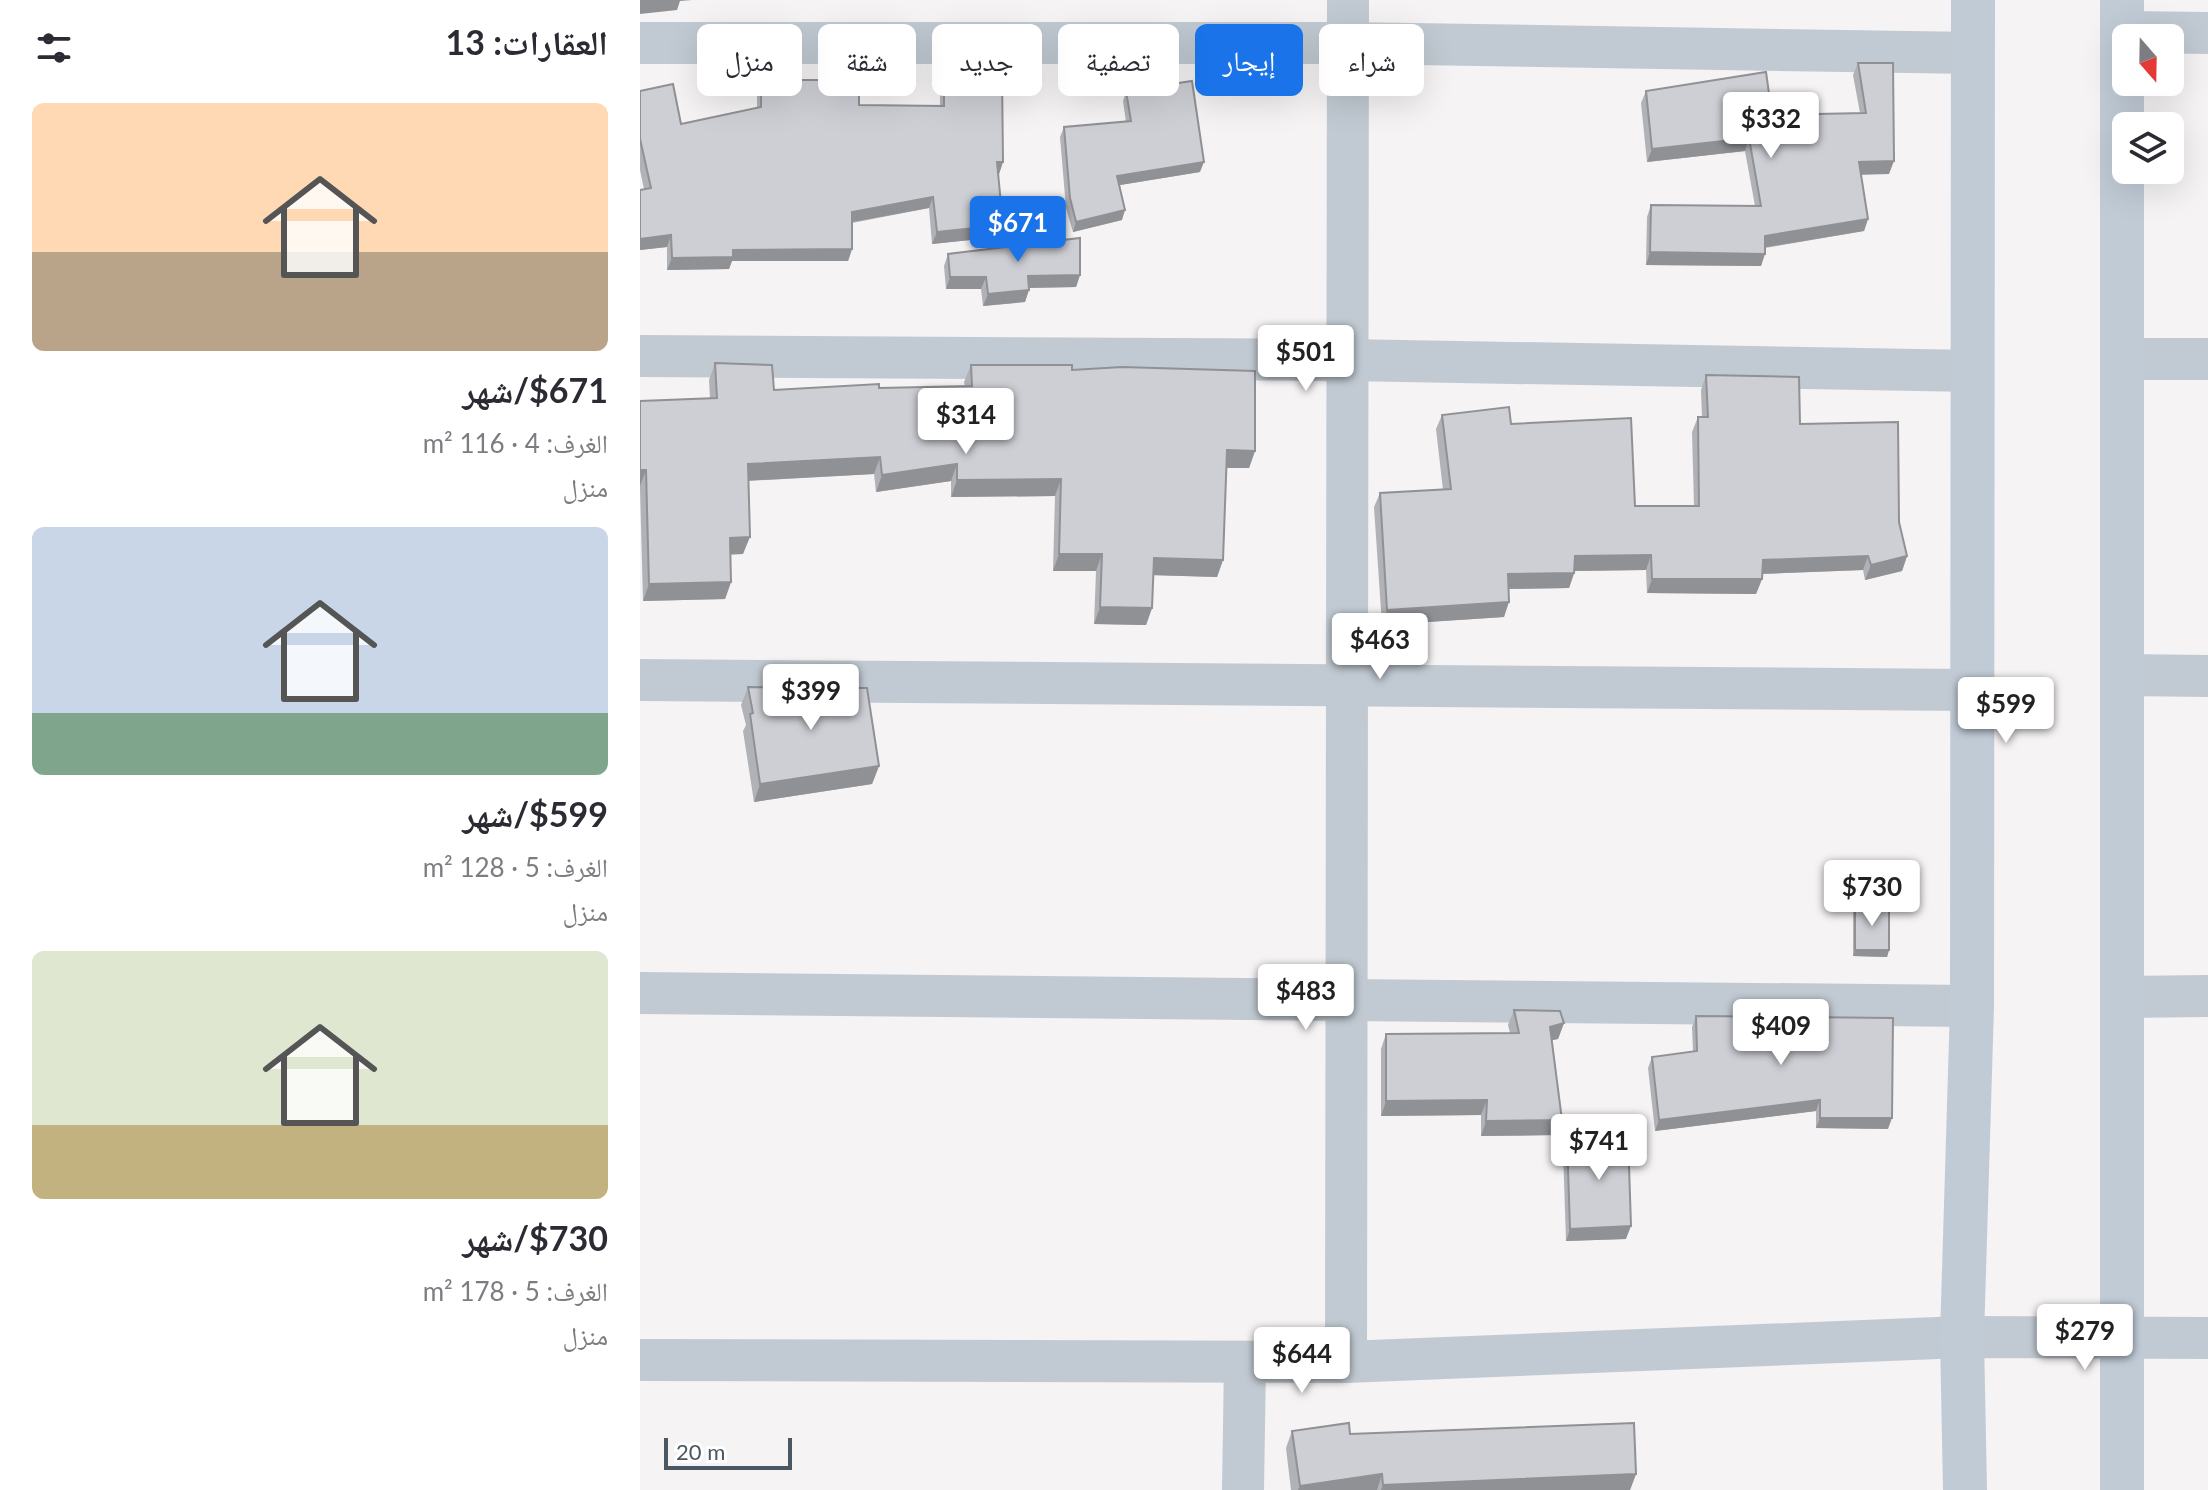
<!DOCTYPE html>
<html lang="ar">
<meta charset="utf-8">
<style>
:root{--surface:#fff;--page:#f2f2f3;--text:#2b2b33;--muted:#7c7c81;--accent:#1a73e8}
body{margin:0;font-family:Lato,"Noto Naskh Arabic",sans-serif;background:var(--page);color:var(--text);direction:rtl;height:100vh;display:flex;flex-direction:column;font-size:30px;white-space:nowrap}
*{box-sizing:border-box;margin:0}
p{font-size:26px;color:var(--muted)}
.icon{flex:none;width:44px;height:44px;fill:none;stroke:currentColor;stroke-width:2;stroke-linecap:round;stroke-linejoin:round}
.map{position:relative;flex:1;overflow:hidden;direction:ltr}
.drawer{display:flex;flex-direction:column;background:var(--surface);width:640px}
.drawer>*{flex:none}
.guide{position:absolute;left:24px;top:24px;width:760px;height:72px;direction:rtl;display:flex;gap:16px}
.needle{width:52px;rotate:160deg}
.fabs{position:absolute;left:1472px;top:24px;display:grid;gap:16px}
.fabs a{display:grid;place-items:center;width:72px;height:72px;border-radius:12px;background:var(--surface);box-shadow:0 8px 32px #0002;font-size:40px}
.scale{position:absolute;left:24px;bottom:20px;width:128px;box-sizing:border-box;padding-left:8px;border:4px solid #4a5661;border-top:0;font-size:22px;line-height:28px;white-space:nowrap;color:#4a5661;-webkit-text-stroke:6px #fff;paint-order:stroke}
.price{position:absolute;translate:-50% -68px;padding:0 18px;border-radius:8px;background:#fff;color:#222;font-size:26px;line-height:52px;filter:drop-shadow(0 2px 4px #0008)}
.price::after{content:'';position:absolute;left:50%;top:48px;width:24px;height:18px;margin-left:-12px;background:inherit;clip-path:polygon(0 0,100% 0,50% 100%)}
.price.active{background:var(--accent);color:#fff}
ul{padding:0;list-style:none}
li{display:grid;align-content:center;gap:16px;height:424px;padding:0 32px}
li span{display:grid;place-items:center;height:248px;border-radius:12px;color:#555}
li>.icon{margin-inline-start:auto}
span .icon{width:144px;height:144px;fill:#fffc;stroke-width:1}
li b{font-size:34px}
h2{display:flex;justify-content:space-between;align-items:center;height:96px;padding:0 32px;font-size:34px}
.chip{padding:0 28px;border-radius:12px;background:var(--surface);box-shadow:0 8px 32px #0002;font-size:28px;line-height:72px}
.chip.active{background:var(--accent);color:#fff}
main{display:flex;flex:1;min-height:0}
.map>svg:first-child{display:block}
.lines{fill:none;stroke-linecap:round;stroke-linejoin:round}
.street{stroke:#c1cad2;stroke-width:42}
.secondary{stroke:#c1cbd6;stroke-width:44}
.wall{fill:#b0b2b7}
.shaded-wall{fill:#909195}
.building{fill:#cdcfd5;stroke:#909195;stroke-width:2}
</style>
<main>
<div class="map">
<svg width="1568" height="1490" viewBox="0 0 1568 1490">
<rect width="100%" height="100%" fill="#f5f3f3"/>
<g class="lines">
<g class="street">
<path d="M1482,32L1568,33"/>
<path d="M0,43H708L1333,53"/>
<path d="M0,356L707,360L1333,371"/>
<path d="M1482,359H1568"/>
<path d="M1482,675L1568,676"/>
<path d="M0,680L1332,690"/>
<path d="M0,993L1332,1006"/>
<path d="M1482,997L1568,996"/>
<path d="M0,1360L706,1362L1322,1337L1568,1338"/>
<path d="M706,1362L708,0"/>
<path d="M603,1490L605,1362"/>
</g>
<g class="secondary">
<path d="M1325,1490L1322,1337L1332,1006L1333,0"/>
<path d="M1482,1490V0"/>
</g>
</g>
<g class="wall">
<path d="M1218,63L1249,174H1221L1228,219L1224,231L1125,248L1121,266L1006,265L1007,217L1011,205L1115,206L1105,151L1007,162L1001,103L1006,91L1132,115L1220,113L1213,75Z"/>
<path d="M304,75L363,162L359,174V237L292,244L289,208L212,223V249L208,261H92L89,269L27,270V247L0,250V189H4L0,170V91L41,124L117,108V92L121,80L219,105L300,106V87Z"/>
<path d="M486,91L560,172L480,185L482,220L433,232L426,208L420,137L424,127L486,122L483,101Z"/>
<path d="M308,254L440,275L436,287L389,288L385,302L343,306L341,289H306L304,266Z"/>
<path d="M75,363L134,390L325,387L324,382L331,365L432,370L615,451L609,468H586L583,560L577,577L513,575L512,608L506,625L454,624L456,571H413L415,496L311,497V481L236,492L234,474L108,481L103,554H91V582L85,599L3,601L0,489V401L70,398L69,380Z"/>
<path d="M1066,375L1160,424L1259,522L1267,556L1262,571L1225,580L1223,570L1122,574V579L1116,594L1007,593L1006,570L935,571L929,588L869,589L864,617L742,625L734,507L740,493L803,490L796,429L802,415L871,424L995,506H1054L1052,432L1058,417H1062L1061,390Z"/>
<path d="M108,687L239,766L232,784L114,802L103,731L106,725L101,705Z"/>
<path d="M1215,907L1249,950L1247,957L1213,956V913Z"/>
<path d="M874,1010L924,1023L918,1039L911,1040L922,1120L917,1135L841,1136V1115L741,1116V1049L746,1034L870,1033L868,1025Z"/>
<path d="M1056,1016L1248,1129L1176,1128V1111L1015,1131L1008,1068L1012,1057L1053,1052L1052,1027Z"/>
<path d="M927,1137L986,1239L926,1241L923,1150Z"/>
<path d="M652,1431L710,1434L996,1474L990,1490H651L646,1448Z"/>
</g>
<g class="shaded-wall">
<path d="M19,0H52L40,1L37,10L0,14V2Z"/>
<path d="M1109,138L1105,151L1007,162L1012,149Z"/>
<path d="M1254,161L1249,174L1215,175L1219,162Z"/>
<path d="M357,162H363L359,174Z"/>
<path d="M564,162L560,172L474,186L477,176Z"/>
<path d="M293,197L289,208L207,223L212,212Z"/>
<path d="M485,210L482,220L433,232L436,222Z"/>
<path d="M1228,219L1224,231L1121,248L1125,236Z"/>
<path d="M363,225L359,237L292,244L297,232Z"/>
<path d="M31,235L27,247L0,250V239Z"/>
<path d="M212,249L208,261H92L89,269L27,270L32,258L93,250Z"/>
<path d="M1010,252L1125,254L1121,266L1006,265Z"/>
<path d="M440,275L436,287L383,288L388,276Z"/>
<path d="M310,277H346L341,289H306Z"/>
<path d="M389,290L385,302L343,306L348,294Z"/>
<path d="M587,450L615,451L609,468H581Z"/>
<path d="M240,457L234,474L101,481L108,464Z"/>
<path d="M317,464L311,481L236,492L242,475Z"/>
<path d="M0,470H6L0,486Z"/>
<path d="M421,479L415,496L311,497L317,480Z"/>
<path d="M110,537L103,554L84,555L90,538Z"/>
<path d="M419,554H462L456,571H413Z"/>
<path d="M1011,555L1006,570L929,571L935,556Z"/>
<path d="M1228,556L1223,570L1117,574L1123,560Z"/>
<path d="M1267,556L1262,571L1225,580L1231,565Z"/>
<path d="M514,558L583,560L577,577L508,575Z"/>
<path d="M934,573L929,588L863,589L868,574Z"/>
<path d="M1012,579H1122L1116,594L1007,593Z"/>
<path d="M91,582L85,599L3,601L9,584Z"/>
<path d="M869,602L864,617L742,625L747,610Z"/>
<path d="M460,607L512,608L506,625L454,624Z"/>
<path d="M239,766L232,784L114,802L120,784Z"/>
<path d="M1215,950H1249L1247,957L1213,956Z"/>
<path d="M924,1023L918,1039L904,1042L910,1027Z"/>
<path d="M847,1100L841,1115L741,1116L746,1101Z"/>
<path d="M1180,1100L1176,1111L1015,1131L1019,1120Z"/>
<path d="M1180,1118H1252L1248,1129L1176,1128Z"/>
<path d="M922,1120L917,1135L841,1136L846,1121Z"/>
<path d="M991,1226L986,1239L926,1241L930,1229Z"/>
<path d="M742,1474L737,1490H658L660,1486Z"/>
<path d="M996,1474L990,1490H741L743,1485Z"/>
</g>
<g class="building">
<path d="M0,0H19L0,2Z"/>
<path d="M1218,63H1253L1254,161L1219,162L1228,219L1125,236V254L1010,252L1011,205L1121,206L1109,138L1012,149L1006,91L1126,72L1132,115L1226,113Z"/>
<path d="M304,75H362L363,162H357L363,225L297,232L293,197L212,212V249L93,250V257L32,258L31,235L0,239V190L11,188L0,139V91L33,84L41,124L121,107V80H219V105L304,106Z"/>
<path d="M552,81L564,162L477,176L485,210L436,222L430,198L424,127L491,121L486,91Z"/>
<path d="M440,238V275L388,276L389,290L348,294L346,277H310L308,254Z"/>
<path d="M75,363L132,365L134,390L239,384V388L332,386L331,365H432V370L482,367L615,371V451L587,450L583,560L514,558L512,608L460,607L462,554H419L421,479L317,480V464L242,475L240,457L108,464L110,537L90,538L91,582L9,584L6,470H0V401L77,398Z"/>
<path d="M1066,375L1159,377L1160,424L1258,422L1259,522L1267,556L1231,565L1228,556L1123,560L1122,579H1012L1011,555L935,556L934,573L868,574L869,602L747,610L740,493L811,489L802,415L869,407L871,424L991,418L995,506H1059L1058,417H1068Z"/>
<path d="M108,687L227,688L239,766L120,784L110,714L113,713Z"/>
<rect x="1215" y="907" width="34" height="43"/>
<path d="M874,1010L920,1011L924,1023L910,1027L922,1120L846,1121L847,1100L746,1101V1034L879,1033Z"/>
<path d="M1056,1016L1253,1018L1252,1118H1180V1100L1019,1120L1012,1057L1057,1051Z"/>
<path d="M988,1135L991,1226L930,1229L927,1137Z"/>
<path d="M709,1423L710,1434L994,1423L996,1474L743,1485L742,1474L660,1486L652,1431Z"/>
</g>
</svg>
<div class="fabs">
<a><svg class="needle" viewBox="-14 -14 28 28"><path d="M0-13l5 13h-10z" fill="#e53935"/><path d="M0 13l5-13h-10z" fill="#7c7c81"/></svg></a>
<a><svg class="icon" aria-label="layers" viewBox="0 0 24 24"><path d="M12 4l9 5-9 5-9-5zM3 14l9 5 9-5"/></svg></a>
</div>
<div class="scale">20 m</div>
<b class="price" style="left:1131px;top:160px">$332</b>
<b class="price active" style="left:378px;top:264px">$671</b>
<b class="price" style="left:666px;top:393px">$501</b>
<b class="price" style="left:326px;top:456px">$314</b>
<b class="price" style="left:740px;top:681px">$463</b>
<b class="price" style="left:171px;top:732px">$399</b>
<b class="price" style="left:1366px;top:745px">$599</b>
<b class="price" style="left:1232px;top:928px">$730</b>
<b class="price" style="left:666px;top:1032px">$483</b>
<b class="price" style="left:1141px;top:1067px">$409</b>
<b class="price" style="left:959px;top:1182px">$741</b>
<b class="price" style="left:1445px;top:1372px">$279</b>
<b class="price" style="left:662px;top:1395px">$644</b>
<div class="guide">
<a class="chip">شراء</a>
<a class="chip active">إيجار</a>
<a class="chip">تصفية</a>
<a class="chip">جديد</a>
<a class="chip">شقة</a>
<a class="chip">منزل</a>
</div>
</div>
<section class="drawer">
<h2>العقارات: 13<svg class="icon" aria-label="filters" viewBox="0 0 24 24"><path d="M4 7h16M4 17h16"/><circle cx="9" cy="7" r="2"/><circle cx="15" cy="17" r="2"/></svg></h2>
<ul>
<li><span style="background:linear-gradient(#ffd9b3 60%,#b9a48a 0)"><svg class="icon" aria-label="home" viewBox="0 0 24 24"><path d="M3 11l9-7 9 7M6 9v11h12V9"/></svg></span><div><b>$671/شهر</b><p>الغرف: 4 · 116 m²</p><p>منزل</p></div></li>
<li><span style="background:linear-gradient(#c9d6e8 75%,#7fa58c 0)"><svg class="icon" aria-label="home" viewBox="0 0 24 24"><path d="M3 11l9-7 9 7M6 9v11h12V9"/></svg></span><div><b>$599/شهر</b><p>الغرف: 5 · 128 m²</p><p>منزل</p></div></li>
<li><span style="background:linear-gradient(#dfe7d0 70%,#c2b280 0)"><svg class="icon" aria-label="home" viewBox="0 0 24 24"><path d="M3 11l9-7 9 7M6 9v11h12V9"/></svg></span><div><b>$730/شهر</b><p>الغرف: 5 · 178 m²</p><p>منزل</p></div></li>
</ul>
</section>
</main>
